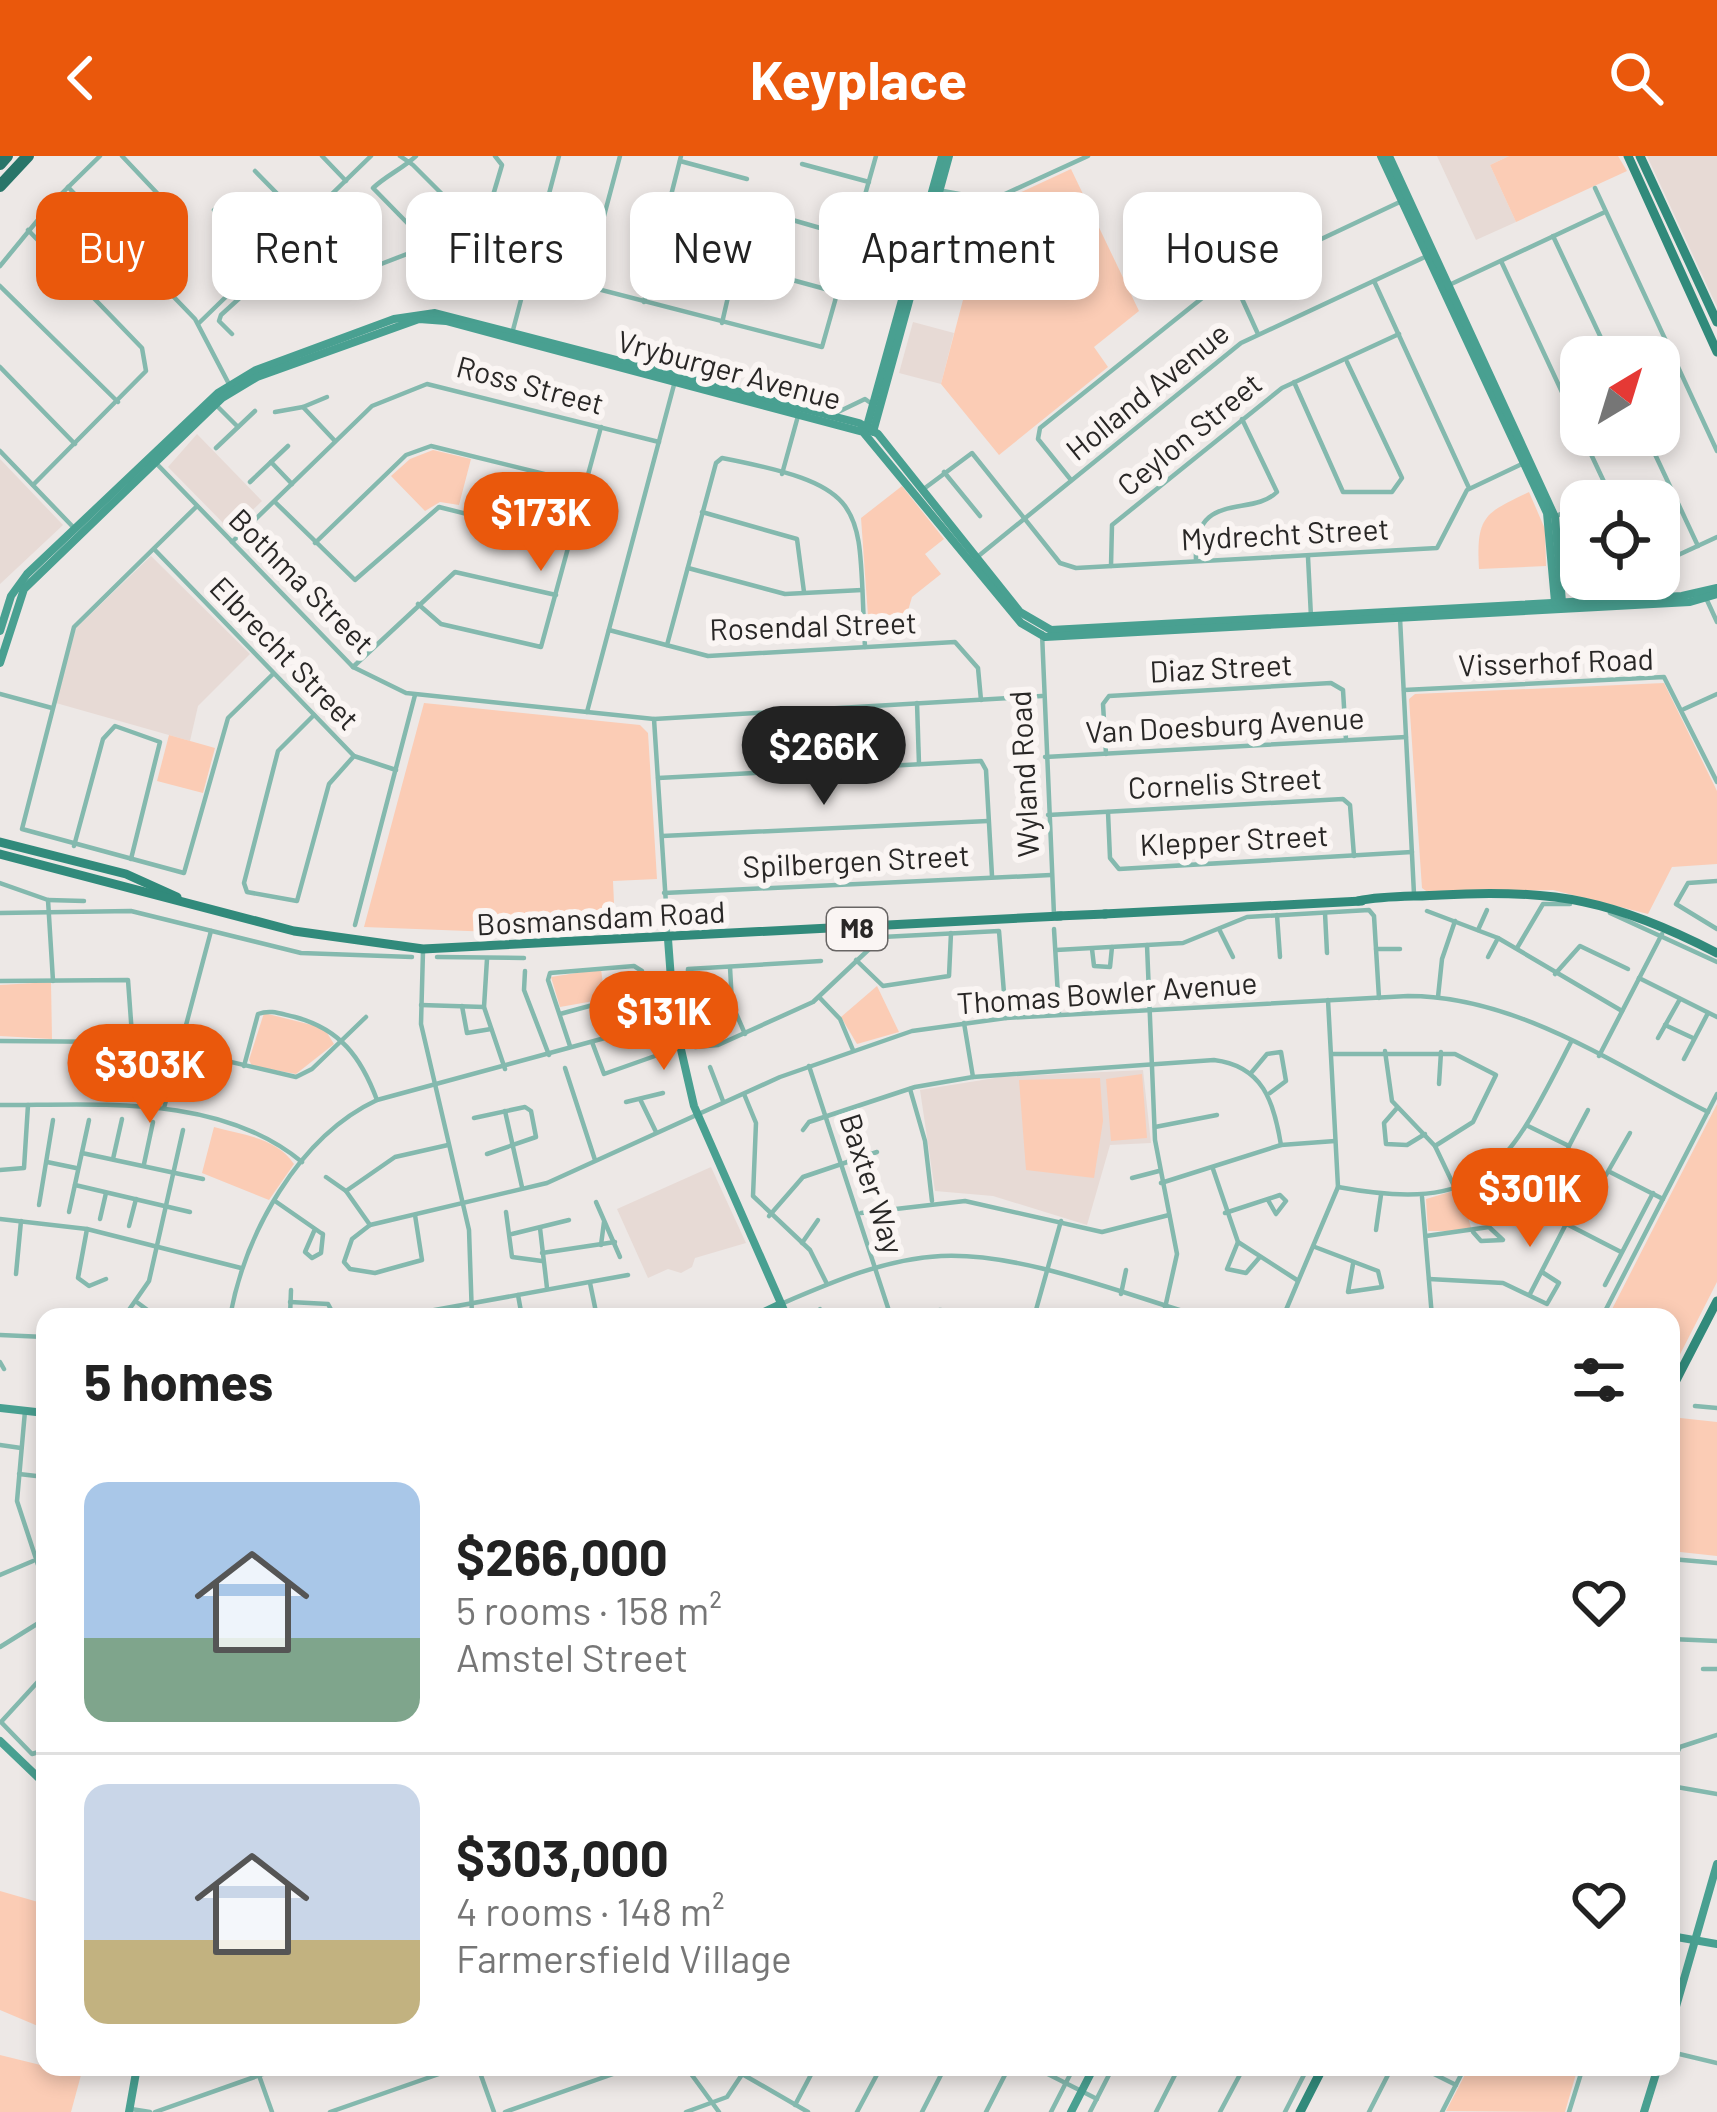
<!DOCTYPE html>
<meta charset="utf-8">
<style>
:root{--surface:#fff;--page:#f2f2f2;--text:#222;--muted:#767676;--line:#e0e0e0;--accent:#ea580c}
body{margin:0;font-family:Barlow,sans-serif;background:var(--page);color:var(--text);height:100vh;display:flex;flex-direction:column;font-size:45px;white-space:nowrap}
*{box-sizing:border-box;margin:0}
p{font-size:39px;color:var(--muted)}
.icon{flex:none;width:66px;height:66px;fill:none;stroke:currentColor;stroke-width:2;stroke-linecap:round;stroke-linejoin:round}
.map{position:relative;flex:1;overflow:hidden}
.panel{position:absolute;left:36px;top:1152px;width:1644px;height:768px;display:flex;flex-direction:column;background:var(--surface);border-radius:24px;box-shadow:0 6px 18px #0003}
.panel>*{flex:none}
.banner{position:absolute;left:36px;top:36px;width:1647px;height:108px;display:flex;gap:24px}
.needle{width:78px;rotate:38deg}
.fabs{position:absolute;left:1560px;top:180px;display:grid;gap:24px}
.fabs a{display:grid;place-items:center;width:120px;height:120px;border-radius:24px;background:var(--surface);box-shadow:0 6px 18px #0003;font-size:60px}
.price{position:absolute;translate:-50% -102px;padding:0 27px;border-radius:42px;background:var(--accent);color:#fff;font-size:39px;line-height:78px;filter:drop-shadow(0 3px 6px #0008)}
.price::after{content:'';position:absolute;left:50%;top:72px;width:36px;height:27px;margin-left:-18px;background:inherit;clip-path:polygon(0 0,100% 0,50% 100%)}
.price.on{background:#222;color:#fff}
ul{padding:0;list-style:none}
li{display:flex;align-items:center;gap:36px;height:300px;padding:0 48px}
li+li{border-top:3px solid var(--line)}
li span{display:grid;place-items:center;flex:none;width:336px;height:240px;border-radius:24px;color:#555}
li>.icon{margin-inline-start:auto}
span .icon{width:144px;height:144px;fill:#fffc;stroke-width:1}
li b{font-size:51px}
h2{display:flex;justify-content:space-between;align-items:center;height:144px;padding:0 48px;font-size:51px}
.tag{padding:0 42px;border-radius:24px;background:var(--surface);box-shadow:0 6px 18px #0003;font-size:42px;line-height:108px}
.tag.on{background:var(--accent);color:#fff}
header{display:flex;justify-content:space-between;align-items:center;height:156px;padding:0 48px;background:var(--accent);color:#fff;font-size:54px;font-weight:700}
.map>svg:first-child{display:block}
.built{fill:#e7dad5}
.green{fill:#fbccb5}
.lines{fill:none;stroke-linecap:round;stroke-linejoin:round}
.street{stroke:#84b9ae;stroke-width:4.5}
.secondary{stroke:#49a091;stroke-width:8}
.primary{stroke:#318a7b;stroke-width:9}
.highway{stroke:#297569;stroke-width:12}
.labels{text-anchor:middle;stroke-width:12;stroke-linejoin:round;paint-order:stroke}
.shield{fill:#faf5f3;stroke:#686564;stroke-width:3}
.shield-label{font-size:27px;font-weight:bold;fill:#292726}
.street-label{font-size:30px;fill:#292726;stroke:#faf5f3}
</style>
<header><svg class="icon" aria-label="back" viewBox="0 0 24 24"><path d="M15 5l-7 7 7 7"/></svg>Keyplace<svg class="icon" aria-label="search" viewBox="0 0 24 24"><circle cx="10" cy="10" r="6"/><path d="M15 15l6 6"/></svg></header>
<div class="map">
<svg width="1717" height="1956" viewBox="0 0 1717 1956">
<rect width="100%" height="100%" fill="#ede8e6"/>
<g class="built">
<path d="M1437,0H1509L1490,9L1516,66L1476,84Z"/>
<path d="M1647,0H1717V151Z"/>
<path d="M913,166L954,177L941,228L899,217Z"/>
<path d="M197,278L262,345L231,375L168,311Z"/>
<path d="M0,303L63,369L0,428Z"/>
<path d="M151,400L250,498L198,550L190,585L56,547L76,472Z"/>
<path d="M1143,914L1151,987L1110,989L1087,1069L993,1040L935,1035L920,934L1001,921Z"/>
<path d="M711,1011L746,1087L695,1102L692,1111L681,1117L668,1113L648,1122L617,1053Z"/>
</g>
<g class="green">
<path d="M1509,0H1618L1627,15L1516,66L1490,9Z"/>
<path d="M1071,13L1139,155L1094,191L1108,211L999,299L941,228L987,52Z"/>
<path d="M433,294L471,303L459,349L440,346L425,355L391,320L410,303Z"/>
<path d="M902,330L944,383L925,398L941,418L912,441L907,458L868,460L861,362Z"/>
<path d="M1529,336L1545,373L1546,410L1479,413C1476,361 1484,357 1529,336Z"/>
<path d="M1664,527L1717,635V708L1672,711L1648,758L1553,734L1429,737L1422,732L1409,543L1415,538Z"/>
<path d="M424,547L640,569L648,577L657,723L613,725L615,769L494,776L364,771Z"/>
<path d="M169,579L215,592L203,637L157,625Z"/>
<path d="M601,813L605,843L560,851L551,821Z"/>
<path d="M51,826L52,883L0,880V829Z"/>
<path d="M877,830L899,876L857,888L841,861Z"/>
<path d="M264,857L324,872L334,888L296,918L252,910L249,904Z"/>
<path d="M1142,918L1147,982L1111,985L1106,923Z"/>
<path d="M1100,922L1103,965L1094,1022L1026,1014L1019,924Z"/>
<path d="M1717,948V1126L1671,1216V1161H1608Z"/>
<path d="M214,971C244,979 277,982 294,1008L269,1044L202,1017Z"/>
<path d="M1460,1033L1472,1075H1428L1426,1043Z"/>
<path d="M1671,1261L1717,1266V1400L1671,1395Z"/>
<path d="M0,1735L45,1748V1873L0,1854Z"/>
<path d="M0,1899L81,1919L71,1956H0Z"/>
<path d="M1469,1911H1578L1565,1956L1446,1955Z"/>
</g>
<g class="lines">
<g class="street">
<path d="M122,0L157,37"/>
<path d="M322,0L346,25"/>
<path d="M400,0L413,9L450,46L486,63L477,101L420,80L373,32C387,19 402,13 416,0"/>
<path d="M680,5L747,23"/>
<path d="M802,8L869,26"/>
<path d="M255,15L304,65"/>
<path d="M68,31L195,163L230,230"/>
<path d="M1595,32L1717,295"/>
<path d="M943,35L992,44L1088,0"/>
<path d="M214,54L263,105"/>
<path d="M665,61L732,77"/>
<path d="M486,63L502,9L495,0"/>
<path d="M789,63L855,82"/>
<path d="M301,68L355,118L420,93L445,42"/>
<path d="M28,74L142,192L146,215L33,329"/>
<path d="M1553,80L1610,201"/>
<path d="M1501,105L1581,277"/>
<path d="M0,110L51,48L100,0"/>
<path d="M528,115L822,191L876,0"/>
<path d="M774,119L840,137"/>
<path d="M1233,123L1258,178"/>
<path d="M1374,125L1469,332"/>
<path d="M0,130L118,246"/>
<path d="M1447,130L1605,56"/>
<path d="M585,131L620,0"/>
<path d="M644,146L681,0"/>
<path d="M199,167L371,0"/>
<path d="M722,167L731,128L723,122"/>
<path d="M513,174L559,0"/>
<path d="M232,178L219,165L221,159L322,67"/>
<path d="M0,211L75,288"/>
<path d="M1294,226L1343,336H1392L1402,322L1347,206"/>
<path d="M327,241L303,251L335,285"/>
<path d="M217,250L238,271"/>
<path d="M275,256L303,251"/>
<path d="M838,256L865,243L872,248"/>
<path d="M1582,279L1613,345"/>
<path d="M1646,279L1698,390"/>
<path d="M216,292L255,255"/>
<path d="M0,295L75,373"/>
<path d="M154,305L353,511L406,537L654,563L1042,540"/>
<path d="M271,306L292,328"/>
<path d="M944,316L980,360"/>
<path d="M782,318L798,260"/>
<path d="M1071,324L1038,283L1040,272L1211,135L1404,44"/>
<path d="M250,326L288,290"/>
<path d="M925,332L972,297L1060,407L1076,412L1437,392L1467,334L1524,307"/>
<path d="M1590,345L1606,337"/>
<path d="M276,347L355,424L439,351L571,384"/>
<path d="M197,350L74,471L22,673L184,717L228,562L273,518"/>
<path d="M702,356L797,383L804,436"/>
<path d="M1554,361L1581,349"/>
<path d="M232,386L372,250L427,228L659,286"/>
<path d="M315,387L406,299L431,290L585,328"/>
<path d="M154,393L354,600L396,614"/>
<path d="M1659,395L1676,400L1717,381"/>
<path d="M1308,401L1311,461"/>
<path d="M976,402L1241,187L1427,100"/>
<path d="M1196,404C1193,333 1251,362 1277,336L1242,263"/>
<path d="M1111,410L1112,369L1282,232L1399,178"/>
<path d="M688,412L785,438L862,434"/>
<path d="M1706,442L1717,466"/>
<path d="M418,448L441,468L541,491L601,271"/>
<path d="M1400,462L1414,738"/>
<path d="M609,474L708,500L955,486L978,512L981,544"/>
<path d="M1042,477L1054,759"/>
<path d="M667,489L716,307L722,302C876,332 857,350 865,491"/>
<path d="M353,511L455,416L556,439"/>
<path d="M1404,534L1664,521L1717,626"/>
<path d="M0,538L52,552"/>
<path d="M917,547L919,608"/>
<path d="M1684,553L1717,538"/>
<path d="M587,556L675,225"/>
<path d="M314,559L278,595L244,727L247,736L297,745L329,628L354,600"/>
<path d="M654,563L668,779"/>
<path d="M1106,598L1103,548L1109,540L1331,527L1343,534L1346,584"/>
<path d="M1045,601L1406,581"/>
<path d="M658,622L981,605L986,614L992,720"/>
<path d="M1108,656L1110,702L1119,713L1412,696"/>
<path d="M1048,659L1343,643L1350,649L1354,700"/>
<path d="M662,680L988,665"/>
<path d="M74,690L103,583L115,570L160,586L131,703"/>
<path d="M1717,725L1688,727L1676,748L1717,773"/>
<path d="M0,727L48,744L84,745"/>
<path d="M664,737L1051,719"/>
<path d="M48,744L53,825"/>
<path d="M1427,755L1498,782L1622,855"/>
<path d="M0,757L131,755L301,797L412,801"/>
<path d="M1325,757L1327,797"/>
<path d="M1610,757L1717,806"/>
<path d="M1277,759L1280,801"/>
<path d="M355,769L415,539"/>
<path d="M1054,773L1059,857"/>
<path d="M1219,773L1233,801"/>
<path d="M1478,774L1487,754"/>
<path d="M1147,789L1155,984L1177,1098L1163,1161"/>
<path d="M1517,792L1543,748H1570"/>
<path d="M1092,793L1094,810L1110,811L1112,791"/>
<path d="M1376,793H1400"/>
<path d="M1056,794L1183,787L1247,761L1369,754L1374,760L1379,842"/>
<path d="M423,795L421,868L469,1074L472,1161"/>
<path d="M437,801L524,802"/>
<path d="M1488,801L1498,782"/>
<path d="M487,803L484,851L505,913"/>
<path d="M856,804L883,830L949,820L951,777"/>
<path d="M821,805L688,813L687,852L695,891L718,889L813,846L882,781L999,775L1006,862"/>
<path d="M730,811L732,848L745,878"/>
<path d="M525,815L524,834L549,899"/>
<path d="M1555,818L1580,790L1628,813"/>
<path d="M1639,822L1717,861"/>
<path d="M0,825L128,824L132,879L126,886L0,885"/>
<path d="M819,841L840,863L853,894"/>
<path d="M1438,841L1442,803L1455,765"/>
<path d="M421,849L484,851"/>
<path d="M462,850L467,877L491,873"/>
<path d="M560,858L637,837L643,831L642,815L634,810L550,817L548,824L570,890"/>
<path d="M964,867L973,921"/>
<path d="M1665,869L1693,882"/>
<path d="M1658,882L1680,843"/>
<path d="M592,886L604,918L655,900"/>
<path d="M179,894L296,921L312,913L366,861"/>
<path d="M1385,895L1392,945L1435,990L1455,1032"/>
<path d="M1332,898H1455L1496,919L1473,966L1435,990"/>
<path d="M1599,900L1662,778"/>
<path d="M1684,903L1708,857"/>
<path d="M244,910L258,858C271,853 281,858 295,861C340,873 361,901 377,944"/>
<path d="M809,910L891,1161"/>
<path d="M710,911L723,945"/>
<path d="M565,912L595,1004"/>
<path d="M1251,917L1267,898L1281,896L1286,925L1270,937"/>
<path d="M1439,928L1441,896"/>
<path d="M910,933L925,985L932,1045"/>
<path d="M744,938L756,967L753,1040L810,1094L827,1128"/>
<path d="M640,943L656,976"/>
<path d="M626,946L663,937"/>
<path d="M0,949C100,949 220,938 302,1006"/>
<path d="M164,952L211,775"/>
<path d="M1397,952L1384,967L1386,988L1407,989L1425,978"/>
<path d="M505,955L522,1031"/>
<path d="M474,962L525,951L531,955L536,981L487,998"/>
<path d="M1528,970L1569,990L1561,1013L1598,1033L1630,977"/>
<path d="M1155,971L1217,959"/>
<path d="M803,974L809,966L915,931L973,921L1214,904C1263,910 1274,946 1281,989"/>
<path d="M1569,990L1588,954"/>
<path d="M82,997L203,1023"/>
<path d="M113,1003L122,963"/>
<path d="M47,1006L76,1012"/>
<path d="M144,1008L153,966"/>
<path d="M1496,1010L1551,1060L1621,1096"/>
<path d="M1213,1013L1238,1086L1297,1124"/>
<path d="M0,1014L24,1012L28,949"/>
<path d="M1610,1016L1663,1043"/>
<path d="M326,1021L346,1035L370,1069L547,1027L780,921L912,875L1006,862L1408,840C1517,840 1613,908 1708,956"/>
<path d="M1132,1022L1159,1015"/>
<path d="M1161,1027L1281,989L1335,985"/>
<path d="M75,1029L190,1056"/>
<path d="M1338,1031C1489,1059 1508,1008 1571,886"/>
<path d="M346,1035L395,1001L448,989"/>
<path d="M1422,1041L1432,1161"/>
<path d="M275,1045L321,1077L323,1078L321,1097L312,1102L305,1096L315,1073"/>
<path d="M596,1046L620,1101"/>
<path d="M39,1049L53,964"/>
<path d="M69,1056L89,964"/>
<path d="M506,1056L512,1101L542,1105"/>
<path d="M861,1057L965,1045L1102,1076L1169,1059"/>
<path d="M1225,1057L1280,1039L1286,1045L1276,1058L1268,1044"/>
<path d="M769,1060L803,1021L877,996"/>
<path d="M0,1063L87,1073L241,1112"/>
<path d="M100,1063L106,1037"/>
<path d="M370,1069L352,1083L344,1106L350,1113L375,1117L422,1104L415,1059"/>
<path d="M129,1070L136,1043"/>
<path d="M540,1072L547,1132"/>
<path d="M87,1073L78,1122L89,1130L106,1123"/>
<path d="M1376,1074L1381,1039"/>
<path d="M512,1078L569,1064"/>
<path d="M1426,1080L1489,1071L1503,1084L1481,1085L1473,1076"/>
<path d="M1238,1086L1227,1113L1246,1117L1259,1102"/>
<path d="M802,1087L818,1064"/>
<path d="M601,1089L604,1066"/>
<path d="M1315,1091L1378,1115L1382,1131L1348,1136L1353,1108"/>
<path d="M542,1097L615,1086"/>
<path d="M16,1118L21,1065"/>
<path d="M1429,1123L1503,1127L1547,1148L1559,1127L1542,1116"/>
<path d="M590,1127L597,1161"/>
<path d="M1605,1129L1653,1037"/>
<path d="M1121,1138L1126,1114"/>
<path d="M1530,1138L1566,1068"/>
<path d="M518,1139L522,1161"/>
<path d="M290,1146L328,1148L335,1161"/>
<path d="M138,1147L157,1161"/>
<path d="M781,1148C832,1126 885,1103 941,1100C1021,1096 1124,1138 1202,1161"/>
<path d="M820,1153L823,1161"/>
<path d="M124,1161L149,1125L183,974"/>
<path d="M230,1161C245,1078 298,981 377,944L671,864"/>
<path d="M290,1161L291,1134"/>
<path d="M396,1161L628,1119"/>
<path d="M904,1161L940,1154L1004,1161"/>
<path d="M1034,1161L1061,1065"/>
<path d="M1283,1161L1338,1031L1328,844"/>
<path d="M1602,1161L1717,938"/>
<path d="M0,1179L45,1181"/>
<path d="M0,1206L4,1213"/>
<path d="M1695,1250L1717,1252"/>
<path d="M25,1255L17,1345L45,1430"/>
<path d="M0,1289L21,1292"/>
<path d="M19,1318L45,1321"/>
<path d="M1671,1403L1717,1407"/>
<path d="M0,1419L33,1405"/>
<path d="M1671,1483L1717,1485"/>
<path d="M0,1491L45,1463"/>
<path d="M1703,1513H1717"/>
<path d="M45,1518L1,1566L32,1598L45,1594"/>
<path d="M1675,1601L1680,1591L1717,1579"/>
<path d="M1671,1630L1717,1638"/>
<path d="M1671,1896L1717,1907"/>
<path d="M256,1911L272,1956"/>
<path d="M478,1911L494,1956"/>
<path d="M686,1911L719,1956"/>
<path d="M730,1911L808,1956"/>
<path d="M1034,1911L1097,1943"/>
<path d="M1420,1911L1456,1929"/>
<path d="M795,1949L815,1911"/>
<path d="M131,1953L150,1956"/>
<path d="M155,1956L283,1911"/>
<path d="M330,1956L459,1911"/>
<path d="M505,1956L633,1911"/>
<path d="M686,1956L727,1941L747,1911"/>
<path d="M857,1956L881,1911"/>
<path d="M922,1956L945,1911"/>
<path d="M986,1956L1009,1911"/>
<path d="M1051,1956L1074,1911"/>
<path d="M1090,1956L1113,1911"/>
<path d="M1156,1956L1179,1911"/>
<path d="M1220,1956L1244,1911"/>
<path d="M1285,1956L1308,1911"/>
<path d="M1369,1956L1392,1911"/>
<path d="M1442,1956L1465,1911"/>
<path d="M1569,1956L1583,1911"/>
</g>
<g class="secondary">
<path d="M1381,0L1547,357L1555,446"/>
<path d="M1389,0L1555,361L1562,446"/>
<path d="M867,270L942,0"/>
<path d="M873,276L949,0"/>
<path d="M0,475L11,440L27,418L218,237L256,214L394,163L435,157L859,267L878,278L1020,456L1051,474L1682,440L1717,432"/>
<path d="M0,507L24,433L222,242L257,221L419,163L446,165L863,276L1021,467L1045,481L1690,446L1717,438"/>
<path d="M668,783L674,863L694,950L787,1161"/>
<path d="M753,1161L781,1148"/>
<path d="M0,1252L45,1257"/>
<path d="M0,1585L45,1628"/>
<path d="M1671,1780L1717,1788"/>
<path d="M1671,1868L1717,1708"/>
<path d="M129,1956L137,1911"/>
<path d="M1071,1956L1094,1911"/>
<path d="M1644,1956L1658,1911"/>
</g>
<g class="primary">
<path d="M1628,0L1717,196"/>
<path d="M1640,0L1717,166"/>
<path d="M0,686L126,718L177,741"/>
<path d="M0,698L294,775L423,793L1061,760"/>
<path d="M1358,745C1386,739 1414,741 1441,739C1553,732 1617,745 1717,797"/>
<path d="M1104,758L1362,745"/>
<path d="M1057,760L1106,758"/>
<path d="M1671,1234L1717,1145"/>
<path d="M1300,1956L1323,1911"/>
</g>
<g class="highway">
<path d="M0,8L7,0"/>
<path d="M0,30L28,0"/>
</g>
</g>
<g class="labels">
<rect class="shield" x="827" y="752" width="60" height="42" rx="9"/>
<g class="shield-label">
<text x="857" y="782">M8</text>
</g>
<g class="street-label">
<text transform="translate(729 215) rotate(15)" y="10">Vryburger Avenue</text>
<text transform="translate(530 230) rotate(15)" y="10">Ross Street</text>
<text transform="translate(1148 236) rotate(-39)" y="10">Holland Avenue</text>
<text transform="translate(1190 279) rotate(-39)" y="10">Ceylon Street</text>
<text transform="translate(1285 379) rotate(-3)" y="10">Mydrecht Street</text>
<text transform="translate(301 426) rotate(45)" y="10">Bothma Street</text>
<text transform="translate(813 471) rotate(-2)" y="10">Rosendal Street</text>
<text transform="translate(284 498) rotate(46)" y="10">Elbrecht Street</text>
<text transform="translate(1556 507) rotate(-2)" y="10">Visserhof Road</text>
<text transform="translate(1221 513) rotate(-3)" y="10">Diaz Street</text>
<text transform="translate(1225 570) rotate(-3)" y="10">Van Doesburg Avenue</text>
<text transform="translate(1025 618) rotate(-93)" y="10">Wyland Road</text>
<text transform="translate(1225 628) rotate(-3)" y="10">Cornelis Street</text>
<text transform="translate(1234 685) rotate(-3)" y="10">Klepper Street</text>
<text transform="translate(856 706) rotate(-3)" y="10">Spilbergen Street</text>
<text transform="translate(601 763) rotate(-3)" y="10">Bosmansdam Road</text>
<text transform="translate(1107 838) rotate(-4)" y="10">Thomas Bowler Avenue</text>
<text transform="translate(871 1028) rotate(72)" y="10">Baxter Way</text>
</g>
</g>
</svg>
<div class="fabs">
<a><svg class="needle" viewBox="-14 -14 28 28"><path d="M0-13l5 13h-10z" fill="#e53935"/><path d="M0 13l5-13h-10z" fill="#767676"/></svg></a>
<a><svg class="icon" aria-label="locate" viewBox="0 0 24 24"><circle cx="12" cy="12" r="6"/><path d="M12 2v4M12 18v4M2 12h4M18 12h4"/></svg></a>
</div>
<b class="price" style="left:541px;top:418px">$173K</b>
<b class="price on" style="left:824px;top:652px">$266K</b>
<b class="price" style="left:664px;top:917px">$131K</b>
<b class="price" style="left:150px;top:970px">$303K</b>
<b class="price" style="left:1530px;top:1094px">$301K</b>
<div class="banner">
<a class="tag on">Buy</a>
<a class="tag">Rent</a>
<a class="tag">Filters</a>
<a class="tag">New</a>
<a class="tag">Apartment</a>
<a class="tag">House</a>
</div>
<section class="panel">
<h2>5 homes<svg class="icon" aria-label="filters" viewBox="0 0 24 24"><path d="M4 7h16M4 17h16"/><circle cx="9" cy="7" r="2"/><circle cx="15" cy="17" r="2"/></svg></h2>
<ul>
<li><span style="background:linear-gradient(#a9c7e8 65%,#7fa58c 0)"><svg class="icon" aria-label="home" viewBox="0 0 24 24"><path d="M3 11l9-7 9 7M6 9v11h12V9"/></svg></span><div><b>$266,000</b><p>5 rooms · 158 m²</p><p>Amstel Street</p></div><svg class="icon" aria-label="heart" viewBox="0 0 24 24"><path d="M12 20l-8-8c-3-5 5-10 8-4 3-6 11-1 8 4z"/></svg></li>
<li><span style="background:linear-gradient(#c9d6e8 65%,#c2b280 0)"><svg class="icon" aria-label="home" viewBox="0 0 24 24"><path d="M3 11l9-7 9 7M6 9v11h12V9"/></svg></span><div><b>$303,000</b><p>4 rooms · 148 m²</p><p>Farmersfield Village</p></div><svg class="icon" aria-label="heart" viewBox="0 0 24 24"><path d="M12 20l-8-8c-3-5 5-10 8-4 3-6 11-1 8 4z"/></svg></li>
</ul>
</section>
</div>
